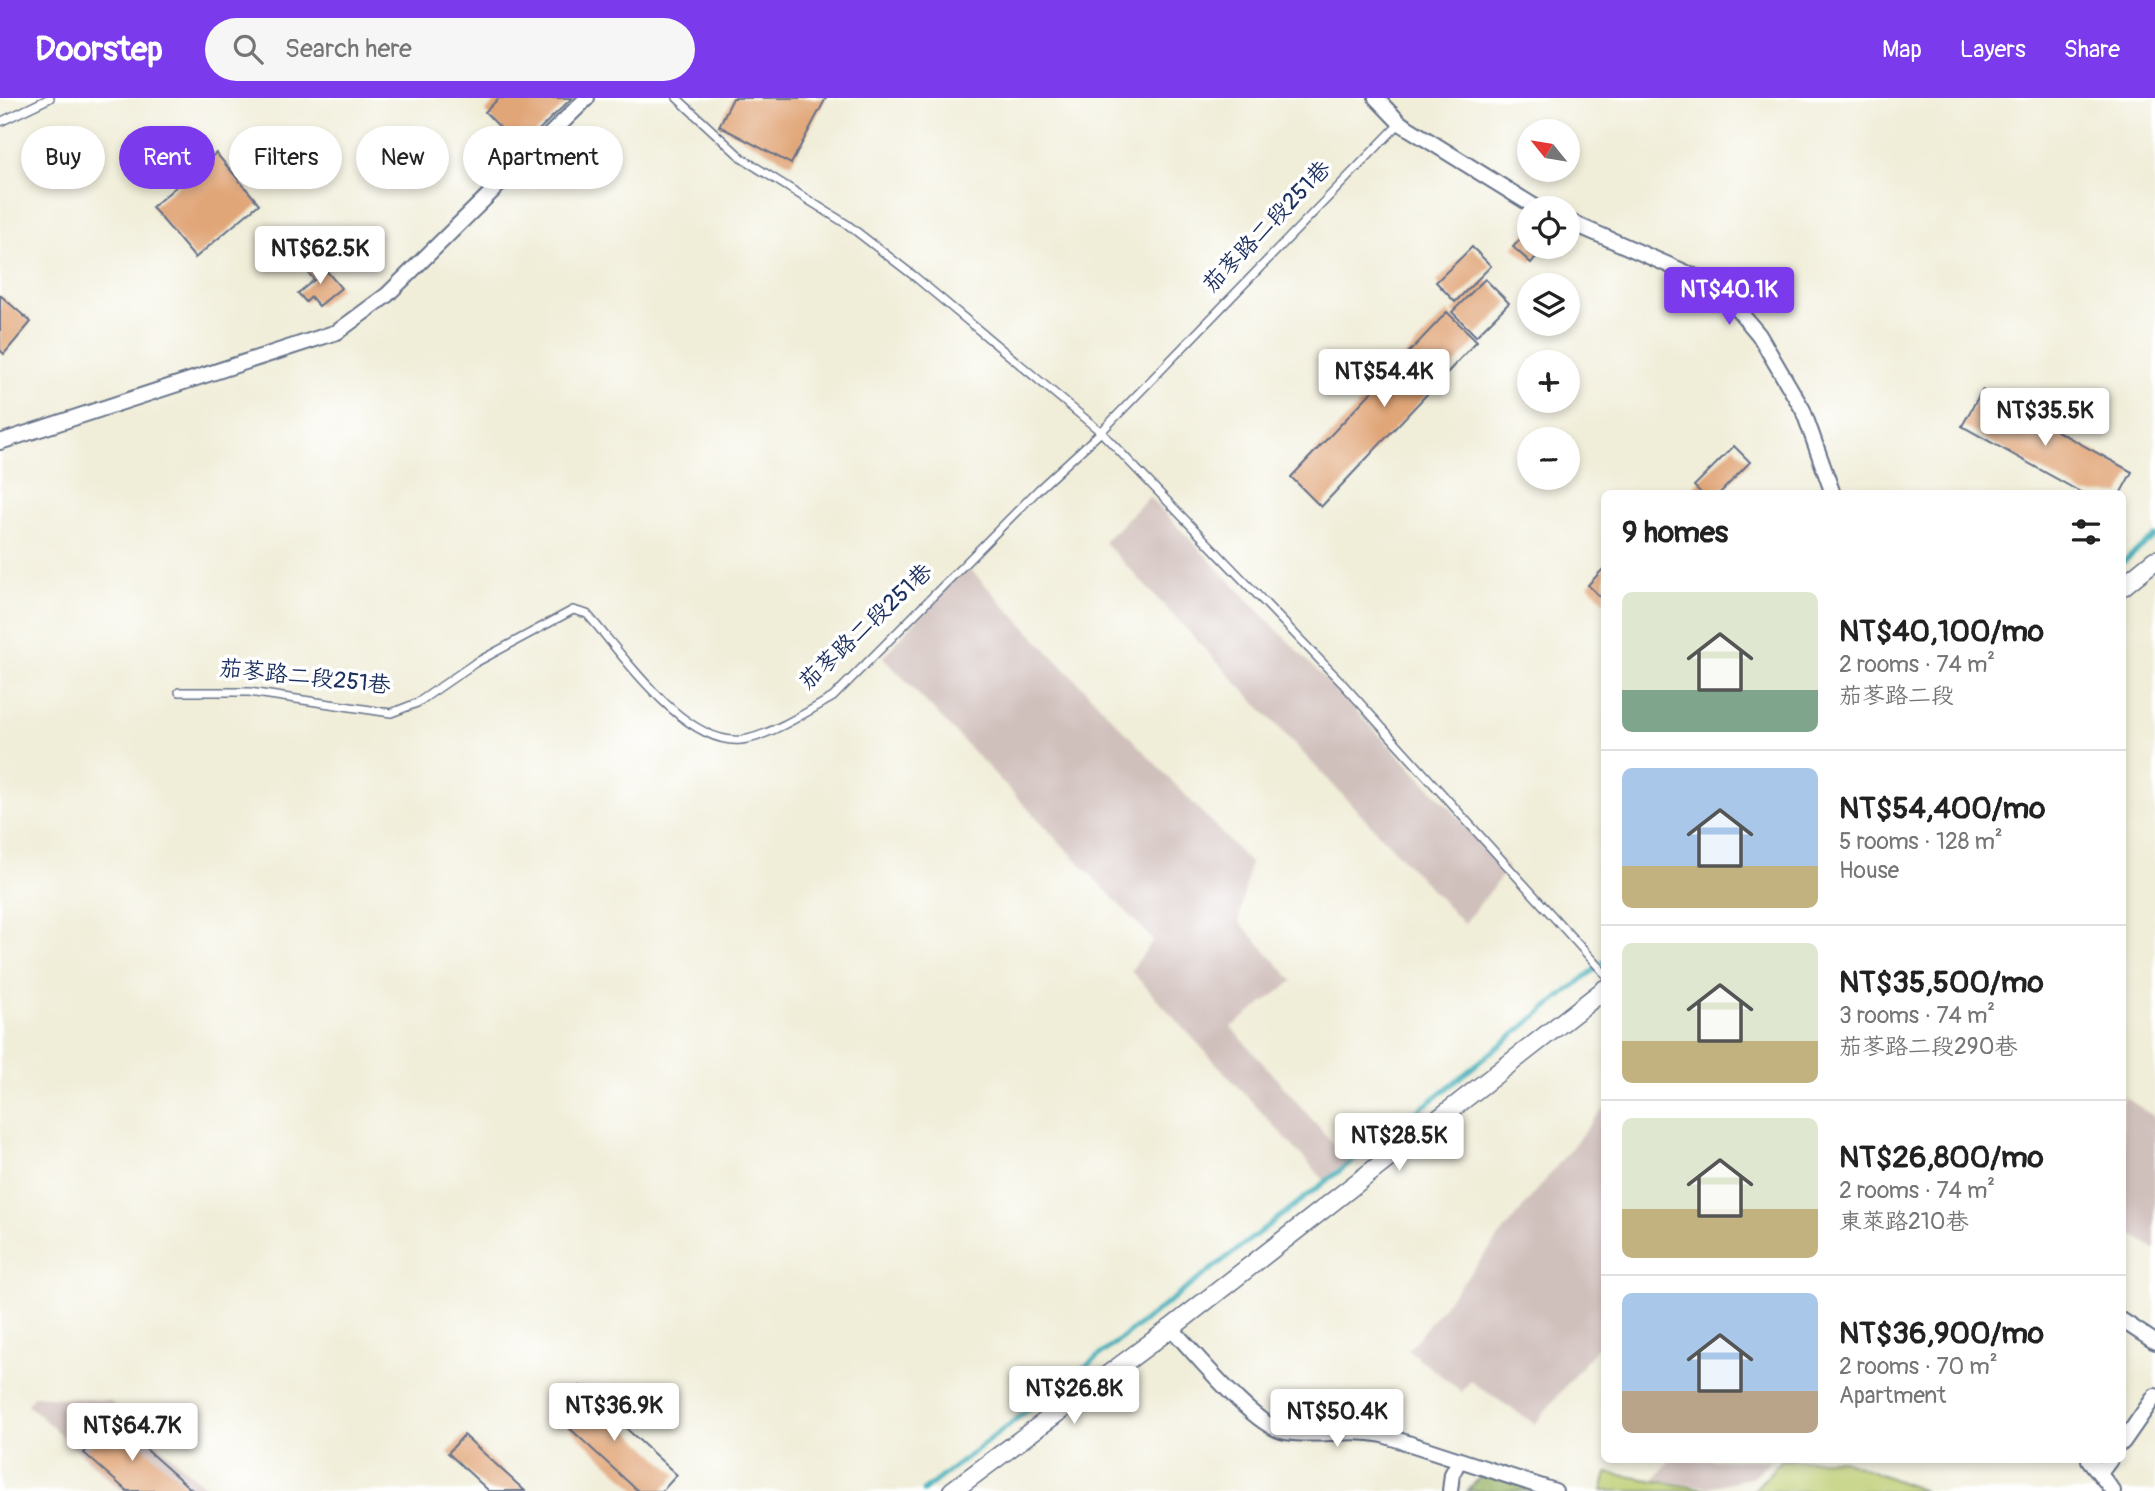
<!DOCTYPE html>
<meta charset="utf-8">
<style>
:root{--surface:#fff;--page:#f6f6f6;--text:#222;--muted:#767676;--line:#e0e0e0;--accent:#7c3aed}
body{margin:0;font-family:Pangolin,"LXGW WenKai TC",sans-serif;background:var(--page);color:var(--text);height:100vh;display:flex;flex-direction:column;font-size:26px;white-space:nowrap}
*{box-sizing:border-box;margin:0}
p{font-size:23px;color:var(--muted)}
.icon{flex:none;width:38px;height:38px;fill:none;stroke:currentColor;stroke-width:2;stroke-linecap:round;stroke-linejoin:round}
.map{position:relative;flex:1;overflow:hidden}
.drawer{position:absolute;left:1601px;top:392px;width:525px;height:973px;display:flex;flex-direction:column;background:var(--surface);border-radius:10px;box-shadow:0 4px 10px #0003}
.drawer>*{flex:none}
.hud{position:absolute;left:21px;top:28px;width:665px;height:63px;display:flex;gap:14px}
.needle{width:46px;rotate:300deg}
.tools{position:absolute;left:1517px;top:21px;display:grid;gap:14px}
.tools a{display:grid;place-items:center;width:63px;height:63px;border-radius:50%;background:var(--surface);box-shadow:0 4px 10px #0003;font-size:35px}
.price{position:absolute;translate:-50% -60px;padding:0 16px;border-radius:7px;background:#fff;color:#222;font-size:23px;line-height:46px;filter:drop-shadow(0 2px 4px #0008)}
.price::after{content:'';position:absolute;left:50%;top:42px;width:21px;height:16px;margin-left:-10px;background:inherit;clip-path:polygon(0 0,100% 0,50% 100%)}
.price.active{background:var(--accent);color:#fff}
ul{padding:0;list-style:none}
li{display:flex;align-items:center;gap:21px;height:175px;padding:0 21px}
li+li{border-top:2px solid var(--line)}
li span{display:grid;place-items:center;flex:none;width:196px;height:140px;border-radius:10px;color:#555}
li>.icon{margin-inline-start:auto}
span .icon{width:84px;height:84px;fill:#fffc;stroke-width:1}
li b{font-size:30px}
h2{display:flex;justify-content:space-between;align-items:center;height:84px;padding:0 21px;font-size:30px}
.tag{padding:0 24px;border-radius:32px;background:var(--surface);box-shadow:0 4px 10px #0003;font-size:24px;line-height:63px}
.tag.active{background:var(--accent);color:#fff}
header{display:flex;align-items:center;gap:42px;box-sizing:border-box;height:98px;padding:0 35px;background:var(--accent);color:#fff}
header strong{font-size:33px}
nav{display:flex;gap:38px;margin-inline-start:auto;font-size:24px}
.search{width:490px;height:63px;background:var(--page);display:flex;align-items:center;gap:18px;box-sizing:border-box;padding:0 24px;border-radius:38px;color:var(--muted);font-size:26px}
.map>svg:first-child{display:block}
.industrial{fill:#d0c0bc}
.green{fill:#bccc6f;stroke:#6c7e66;stroke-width:2}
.forest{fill:#95b062;stroke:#587060;stroke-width:2}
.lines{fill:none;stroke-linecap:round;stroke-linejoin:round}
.stream{stroke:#3bacb7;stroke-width:5}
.building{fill:#e1a678}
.service-casing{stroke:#667289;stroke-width:10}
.minor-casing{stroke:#667289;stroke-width:18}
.tertiary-casing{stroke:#667289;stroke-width:21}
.service{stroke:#fff;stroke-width:7}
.minor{stroke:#fff;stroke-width:14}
.tertiary{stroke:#fff;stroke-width:18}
.labels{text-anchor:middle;stroke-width:7;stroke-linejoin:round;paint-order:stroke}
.street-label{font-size:23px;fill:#1b2f5e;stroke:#fff}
</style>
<header>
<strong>Doorstep</strong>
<div class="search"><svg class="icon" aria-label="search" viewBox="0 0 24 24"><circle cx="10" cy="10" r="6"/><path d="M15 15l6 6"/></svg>Search here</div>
<nav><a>Map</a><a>Layers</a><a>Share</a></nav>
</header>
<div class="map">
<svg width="2155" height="1393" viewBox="0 0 2155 1393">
<rect width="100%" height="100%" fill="#fff"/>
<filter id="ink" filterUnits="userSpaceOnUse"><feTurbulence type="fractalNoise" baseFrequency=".0143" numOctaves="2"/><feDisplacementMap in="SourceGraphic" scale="14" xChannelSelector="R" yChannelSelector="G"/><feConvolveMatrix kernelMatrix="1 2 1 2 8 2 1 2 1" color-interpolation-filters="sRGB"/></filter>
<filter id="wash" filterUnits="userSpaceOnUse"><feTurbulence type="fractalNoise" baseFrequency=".00686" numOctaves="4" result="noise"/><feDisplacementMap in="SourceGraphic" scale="28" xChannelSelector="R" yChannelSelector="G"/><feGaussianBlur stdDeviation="1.57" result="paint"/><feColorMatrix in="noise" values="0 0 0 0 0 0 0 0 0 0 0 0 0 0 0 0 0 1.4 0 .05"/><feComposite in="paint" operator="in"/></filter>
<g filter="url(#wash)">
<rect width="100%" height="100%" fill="#f0edd8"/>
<g class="industrial">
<path d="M1149,399L1508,770L1464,826L1104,444Z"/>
<path d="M966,467L1250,765L1239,823L1293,883L1231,929L1351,1066L1325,1083L1131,873L1153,842L883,559Z"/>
<path d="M2123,998L2155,1019V1151L2123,1131Z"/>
<path d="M1605,1008V1239L1535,1326L1470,1283L1462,1294L1408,1252Z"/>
<path d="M33,1298L110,1303L210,1393H122L28,1307Z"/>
<path d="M1670,1362H1771L1752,1379L1710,1389L1654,1382Z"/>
</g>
<g class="green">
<path d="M1782,1362H1843L1924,1393H1753Z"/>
<path d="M1607,1375L1717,1393H1602Z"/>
</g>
<path class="forest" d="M1482,1376L1550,1393H1468Z"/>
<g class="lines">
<g class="stream">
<path d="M2123,464L2155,438"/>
<path d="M923,1393L1442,994L1605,863"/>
</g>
</g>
<g id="blocks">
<g class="building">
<path d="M499,0H572L520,50L485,14Z"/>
<path d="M733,0H826L791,66L719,28Z"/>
<path d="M216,55L259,106L195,160L152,109Z"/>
<path d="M1530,130V149H1544L1531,165L1513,149Z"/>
<path d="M1472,149L1491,168L1455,204L1436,184Z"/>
<path d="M319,164L341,190L319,208L311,199L306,204L298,195L314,182L307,173Z"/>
<path d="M1485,181L1509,205L1476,238L1452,214Z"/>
<path d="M0,197L31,224L4,256L0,252Z"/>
<path d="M1447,214L1477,243L1321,409L1291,379Z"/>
<path d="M1982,292L2132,374L2120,396H2084L1962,328Z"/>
<path d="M1734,348L1750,364L1719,396H1702L1694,388Z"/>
<path d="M1605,469V504L1588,487Z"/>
<path d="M580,1288L677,1377L662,1393H638L554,1316Z"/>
<path d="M113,1322L193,1393H127L84,1355Z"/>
<path d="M464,1337L525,1393H489L448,1355Z"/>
</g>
</g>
</g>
<g filter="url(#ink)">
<use href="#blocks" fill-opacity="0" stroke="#667289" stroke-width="2"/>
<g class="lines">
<defs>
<g id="service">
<path d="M677,0L743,61L848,127L914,178L1101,334L1342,585L1605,876"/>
<path d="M0,24L50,0"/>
<path d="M179,594H249L391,615L417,605L475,565L573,512L587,516C622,555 683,647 741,642C766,640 811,612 833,599L1039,391L1101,334L1400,25"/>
</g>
<g id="minor">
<path d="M1376,0L1400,25L1537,110"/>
<path d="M1568,123L1719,189L1759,237L1803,312L1833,396"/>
<path d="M0,344L337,234L387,197L587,0"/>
<path d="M2123,1223L2155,1244"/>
<path d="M1171,1230C1195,1255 1255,1330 1286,1334C1319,1339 1348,1330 1383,1337L1555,1393"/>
<path d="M2123,1344L2155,1298"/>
<path d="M2089,1362L2113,1393"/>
<path d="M2101,1374L2110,1362"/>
<path d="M1450,1393L1452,1376L1459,1363"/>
</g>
<g id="tertiary">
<path d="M2123,488L2155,462"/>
<path d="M952,1393L1171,1230L1605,891"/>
</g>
</defs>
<use href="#service" class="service-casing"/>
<use href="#minor" class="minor-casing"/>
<use href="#tertiary" class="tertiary-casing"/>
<use href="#service" class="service"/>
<use href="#minor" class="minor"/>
<use href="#tertiary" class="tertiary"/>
</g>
</g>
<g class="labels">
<g class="street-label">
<text transform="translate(1266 128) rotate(-46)" y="8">茄苳路二段251巷</text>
<text transform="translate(865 528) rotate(-43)" y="8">茄苳路二段251巷</text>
<text transform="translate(305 578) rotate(6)" y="8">茄苳路二段251巷</text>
</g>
</g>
</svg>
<div class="tools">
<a><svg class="needle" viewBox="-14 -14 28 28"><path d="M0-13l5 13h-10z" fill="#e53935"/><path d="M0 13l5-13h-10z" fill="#767676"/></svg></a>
<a><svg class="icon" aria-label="locate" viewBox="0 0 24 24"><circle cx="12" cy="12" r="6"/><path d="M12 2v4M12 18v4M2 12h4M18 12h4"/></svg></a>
<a><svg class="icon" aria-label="layers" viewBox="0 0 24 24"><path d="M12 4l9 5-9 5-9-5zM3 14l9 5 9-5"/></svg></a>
<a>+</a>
<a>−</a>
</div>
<b class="price" style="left:320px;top:188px">NT$62.5K</b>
<b class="price active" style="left:1729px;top:229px">NT$40.1K</b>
<b class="price" style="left:1384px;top:311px">NT$54.4K</b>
<b class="price" style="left:2045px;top:350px">NT$35.5K</b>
<b class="price" style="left:1399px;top:1075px">NT$28.5K</b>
<b class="price" style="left:1074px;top:1328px">NT$26.8K</b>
<b class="price" style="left:614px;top:1345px">NT$36.9K</b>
<b class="price" style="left:1337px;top:1351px">NT$50.4K</b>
<b class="price" style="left:132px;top:1365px">NT$64.7K</b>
<div class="hud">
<a class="tag">Buy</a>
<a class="tag active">Rent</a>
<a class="tag">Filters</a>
<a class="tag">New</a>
<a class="tag">Apartment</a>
</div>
<section class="drawer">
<h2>9 homes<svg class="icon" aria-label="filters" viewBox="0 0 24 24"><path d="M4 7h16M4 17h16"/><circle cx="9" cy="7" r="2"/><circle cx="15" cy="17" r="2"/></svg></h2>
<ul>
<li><span style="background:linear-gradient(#dfe7d0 70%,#7fa58c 0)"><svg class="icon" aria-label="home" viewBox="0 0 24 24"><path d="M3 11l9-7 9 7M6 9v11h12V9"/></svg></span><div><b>NT$40,100/mo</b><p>2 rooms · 74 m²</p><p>茄苳路二段</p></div></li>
<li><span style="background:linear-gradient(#a9c7e8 70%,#c2b280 0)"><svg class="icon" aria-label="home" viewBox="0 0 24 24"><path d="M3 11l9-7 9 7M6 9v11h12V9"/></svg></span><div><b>NT$54,400/mo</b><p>5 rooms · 128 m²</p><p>House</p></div></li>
<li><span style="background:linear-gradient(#dfe7d0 70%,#c2b280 0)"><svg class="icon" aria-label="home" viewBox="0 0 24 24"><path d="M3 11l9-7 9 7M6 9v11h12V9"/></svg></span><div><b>NT$35,500/mo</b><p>3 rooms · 74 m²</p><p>茄苳路二段290巷</p></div></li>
<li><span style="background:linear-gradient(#dfe7d0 65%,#c2b280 0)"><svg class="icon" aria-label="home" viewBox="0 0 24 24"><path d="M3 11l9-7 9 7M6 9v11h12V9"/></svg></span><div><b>NT$26,800/mo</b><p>2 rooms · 74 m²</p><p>東萊路210巷</p></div></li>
<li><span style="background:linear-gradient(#a9c7e8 70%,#b9a48a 0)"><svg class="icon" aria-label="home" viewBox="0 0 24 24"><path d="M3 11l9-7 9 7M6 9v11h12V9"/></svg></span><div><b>NT$36,900/mo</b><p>2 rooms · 70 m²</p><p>Apartment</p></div></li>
</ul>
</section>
</div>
